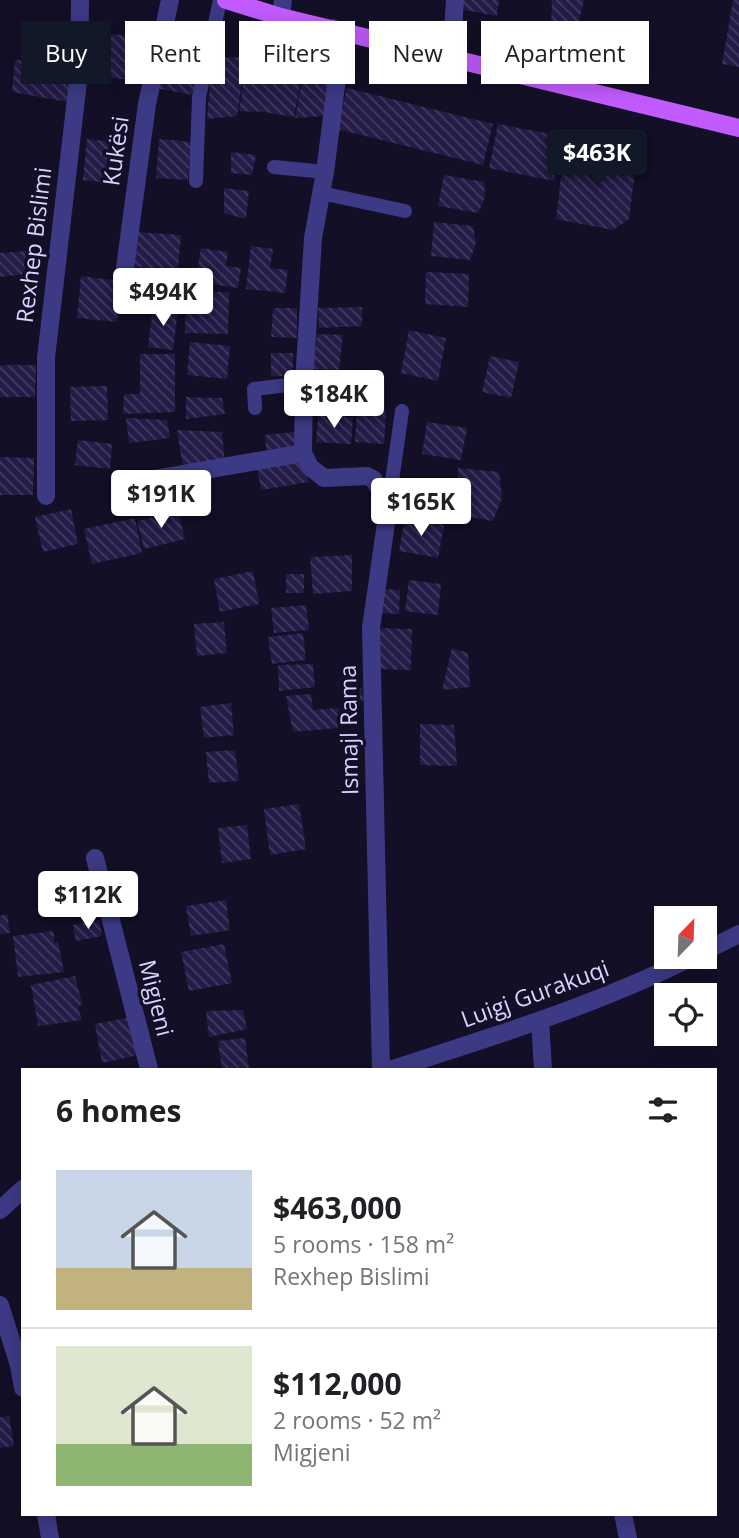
<!DOCTYPE html>
<meta charset="utf-8">
<style>
:root{--surface:#fff;--page:#f2f2f2;--text:#202124;--muted:#757577;--line:#e0e0e0;--accent:#111827}
body{margin:0;font-family:"Open Sans",sans-serif;background:var(--page);color:var(--text);height:100vh;display:flex;flex-direction:column;font-size:26px;white-space:nowrap}
*{box-sizing:border-box;margin:0}
p{font-size:23px;color:var(--muted)}
.icon{flex:none;width:38px;height:38px;fill:none;stroke:currentColor;stroke-width:2;stroke-linecap:round;stroke-linejoin:round}
.map{position:relative;flex:1;overflow:hidden}
.sheet{position:absolute;left:21px;top:1068px;width:696px;height:448px;display:flex;flex-direction:column;background:var(--surface);border-radius:0px;box-shadow:0 4px 18px #0003}
.sheet>*{flex:none}
.guide{position:absolute;left:21px;top:21px;width:698px;height:63px;display:flex;gap:14px}
.needle{width:46px;rotate:23deg}
.tools{position:absolute;left:654px;top:906px;display:grid;gap:14px}
.tools a{display:grid;place-items:center;width:63px;height:63px;border-radius:0px;background:var(--surface);box-shadow:0 4px 18px #0003;font-size:35px}
.price{position:absolute;translate:-50% -60px;padding:0 16px;border-radius:7px;background:#fff;color:#222;font-size:23px;line-height:46px;filter:drop-shadow(0 2px 4px #0008)}
.price::after{content:'';position:absolute;left:50%;top:42px;width:21px;height:16px;margin-left:-10px;background:inherit;clip-path:polygon(0 0,100% 0,50% 100%)}
.price.current{background:var(--accent);color:#fff}
ul{padding:0;list-style:none}
li{display:flex;align-items:center;gap:21px;height:175px;padding:0 35px}
li+li{border-top:2px solid var(--line)}
li span{display:grid;place-items:center;flex:none;width:196px;height:140px;border-radius:0px;color:#555}
li>.icon{margin-inline-start:auto}
span .icon{width:84px;height:84px;fill:#fffc;stroke-width:1}
li b{font-size:30px}
h2{display:flex;justify-content:space-between;align-items:center;height:84px;padding:0 35px;font-size:30px}
.chip{padding:0 24px;border-radius:0px;background:var(--surface);box-shadow:0 4px 18px #0003;font-size:24px;line-height:63px}
.chip.current{background:var(--accent);color:#fff}
.map>svg:first-child{display:block}
.building{fill:url(#building-back-hatch)}
.lines{fill:none;stroke-linecap:round;stroke-linejoin:round}
.lane{stroke:#3d3a85;stroke-width:14}
.street{stroke:#3d3a85;stroke-width:18}
.primary{stroke:#c25bff;stroke-width:18}
.labels{text-anchor:middle;stroke-width:7;stroke-linejoin:round;paint-order:stroke}
.street-label{font-size:23px;fill:#d9d4ff;stroke:#130f26}
</style>
<div class="map">
<svg width="739" height="1538" viewBox="0 0 739 1538">
<defs>
<pattern id="building-back-hatch" width="6" height="6" patternUnits="userSpaceOnUse" patternTransform="scale(1.75)"><rect width="6" height="6" fill="#241b47"/><path d="M-1 5l2 2M0 0l6 6M5-1l2 2" fill="none" stroke="#433b63"/></pattern>
</defs>
<rect width="100%" height="100%" fill="#130f26"/>
<g class="building">
<path d="M459,0H499L497,16L459,9Z"/>
<path d="M552,0H584L577,29L551,25Z"/>
<path d="M733,0H739V67L722,64Z"/>
<path d="M61,24L77,27L68,102L12,92L15,60L57,62Z"/>
<path d="M99,33L153,38L145,82L96,76Z"/>
<path d="M164,47L202,54L193,95L155,88Z"/>
<path d="M246,57L237,116L207,119L212,58Z"/>
<path d="M247,60L274,61L279,68L295,67L302,74L294,117L265,112L239,111Z"/>
<path d="M303,76L330,78L324,116L295,118Z"/>
<path d="M347,88L493,124L483,165L337,129Z"/>
<path d="M498,124L562,136L554,181L489,168Z"/>
<path d="M87,139L123,143L119,184L83,180Z"/>
<path d="M159,139L191,142L188,180L156,178Z"/>
<path d="M596,149L637,155L629,219L613,230L556,219L563,161Z"/>
<path d="M231,152L256,155L252,175L231,173Z"/>
<path d="M444,175L484,182L485,197L478,213L438,206Z"/>
<path d="M224,188L249,191L246,219L224,213Z"/>
<path d="M434,222L473,226L476,243L470,260L431,256Z"/>
<path d="M136,232L181,235L178,270L134,267Z"/>
<path d="M251,246L273,249L270,268L288,270L285,293L246,289Z"/>
<path d="M201,248L228,252L226,266L241,268L238,288L196,282Z"/>
<path d="M30,251L39,257L34,273L0,277V253Z"/>
<path d="M426,272L469,274L468,307L425,304Z"/>
<path d="M81,276L121,281L117,322L77,318Z"/>
<path d="M186,291L229,292L228,334L185,333Z"/>
<path d="M153,307L178,310L173,350L148,347Z"/>
<path d="M362,307V326L319,328L318,308Z"/>
<path d="M273,308H297V338L271,337Z"/>
<path d="M409,330L446,338L438,381L401,373Z"/>
<path d="M317,334L343,335L339,370L313,369Z"/>
<path d="M190,342L230,346L227,379L187,375Z"/>
<rect x="271" y="353" width="22" height="23"/>
<path d="M140,354H175V412L123,414L124,394H140Z"/>
<path d="M490,356L519,362L511,398L482,392Z"/>
<path d="M0,365H36L35,397H0Z"/>
<path d="M320,377L353,381L350,409L317,406Z"/>
<path d="M107,386L108,420L71,421L70,387Z"/>
<path d="M186,397L222,398L225,414L186,419Z"/>
<path d="M357,407L386,409L384,444L355,442Z"/>
<path d="M318,415L353,417L351,444L316,442Z"/>
<path d="M126,418L167,420L170,438L129,443Z"/>
<path d="M427,422L467,428L461,460L422,454Z"/>
<path d="M177,430L222,432L225,464L183,467Z"/>
<path d="M295,432L296,448L266,450L265,435Z"/>
<path d="M78,440L112,444L110,469L75,465Z"/>
<path d="M0,457L34,458L33,495H0Z"/>
<path d="M303,461L309,482L261,490L257,468Z"/>
<path d="M458,468L499,472L502,498L493,521L458,515Z"/>
<path d="M71,509L78,544L43,552L35,517Z"/>
<path d="M178,511L185,539L144,549L137,521Z"/>
<path d="M405,517L444,525L438,558L399,551Z"/>
<path d="M135,518L142,553L92,564L84,529Z"/>
<path d="M352,555V591L313,594L310,557Z"/>
<path d="M253,571L259,604L220,612L214,579Z"/>
<rect x="286" y="574" width="18" height="19"/>
<path d="M409,580L441,584L438,615L405,611Z"/>
<path d="M381,589L400,590L399,614L380,613Z"/>
<path d="M306,605L309,630L274,633L271,608Z"/>
<path d="M224,622L227,653L197,656L194,624Z"/>
<path d="M378,628L412,629L411,670L377,669Z"/>
<path d="M303,633L306,660L272,664L268,637Z"/>
<path d="M452,648L468,653L470,687L442,690Z"/>
<path d="M313,664L315,687L279,691L278,665Z"/>
<path d="M362,688L363,701L344,702L343,689Z"/>
<path d="M311,694L313,710L339,708L338,728L293,732L286,696Z"/>
<path d="M231,703L234,735L204,738L200,707Z"/>
<path d="M420,724L454,725L457,766L420,765Z"/>
<path d="M235,750L239,781L209,783L206,752Z"/>
<path d="M299,804L306,849L270,855L264,809Z"/>
<path d="M247,825L251,859L222,863L218,828Z"/>
<path d="M226,900L230,930L191,936L186,906Z"/>
<path d="M7,914L10,933L0,934V916Z"/>
<path d="M99,920L102,936L76,941L73,925Z"/>
<path d="M54,931V943L58,942L64,972L18,977L13,936Z"/>
<path d="M224,944L232,983L189,991L181,952Z"/>
<path d="M75,976L82,1003L78,1008L82,1020L38,1026L31,985Z"/>
<path d="M243,1010L247,1029L209,1037L206,1011Z"/>
<path d="M132,1017L139,1055L102,1063L95,1024Z"/>
<path d="M245,1038L249,1069H222L218,1041Z"/>
<path d="M9,1416L14,1446L0,1448V1417Z"/>
</g>
<g class="lines">
<g class="lane">
<path d="M274,167L325,172"/>
<path d="M196,181L199,97L220,0"/>
<path d="M321,193L405,211"/>
<path d="M255,408L254,389L304,383"/>
<path d="M389,502L402,411"/>
</g>
<g class="street">
<path d="M281,17L283,0"/>
<path d="M333,28L339,62L325,172L313,238L304,383L303,453L310,467L324,478L367,476L373,479L389,502L371,628L381,1069"/>
<path d="M451,58L455,0"/>
<path d="M125,268L147,104L170,0"/>
<path d="M120,485L303,453"/>
<path d="M46,496V358L79,73L80,0"/>
<path d="M95,858L149,1069"/>
<path d="M705,951L739,934"/>
<path d="M540,1021L543,1069"/>
<path d="M393,1069C494,1036 597,1005 692,957"/>
<path d="M0,1210L23,1189"/>
<path d="M0,1305L19,1365L23,1388"/>
<path d="M46,1514L50,1538"/>
<path d="M623,1514L628,1538"/>
</g>
<path class="primary" d="M226,0L281,17L739,128"/>
</g>
<g class="labels">
<g class="street-label">
<text transform="translate(116 151) rotate(-82)" y="8">Kukësi</text>
<text transform="translate(34 245) rotate(-83)" y="8">Rexhep Bislimi</text>
<text transform="translate(349 730) rotate(-91)" y="8">Ismajl Rama</text>
<text transform="translate(535 994) rotate(-20)" y="8">Luigj Gurakuqi</text>
<text transform="translate(156 998) rotate(76)" y="8">Migjeni</text>
</g>
</g>
</svg>
<div class="tools">
<a><svg class="needle" viewBox="-14 -14 28 28"><path d="M0-13l5 13h-10z" fill="#e53935"/><path d="M0 13l5-13h-10z" fill="#757577"/></svg></a>
<a><svg class="icon" aria-label="locate" viewBox="0 0 24 24"><circle cx="12" cy="12" r="6"/><path d="M12 2v4M12 18v4M2 12h4M18 12h4"/></svg></a>
</div>
<b class="price current" style="left:597px;top:189px">$463K</b>
<b class="price" style="left:163px;top:328px">$494K</b>
<b class="price" style="left:334px;top:430px">$184K</b>
<b class="price" style="left:161px;top:530px">$191K</b>
<b class="price" style="left:421px;top:538px">$165K</b>
<b class="price" style="left:88px;top:931px">$112K</b>
<div class="guide">
<a class="chip current">Buy</a>
<a class="chip">Rent</a>
<a class="chip">Filters</a>
<a class="chip">New</a>
<a class="chip">Apartment</a>
</div>
<section class="sheet">
<h2>6 homes<svg class="icon" aria-label="filters" viewBox="0 0 24 24"><path d="M4 7h16M4 17h16"/><circle cx="9" cy="7" r="2"/><circle cx="15" cy="17" r="2"/></svg></h2>
<ul>
<li><span style="background:linear-gradient(#c9d6e8 70%,#c2b280 0)"><svg class="icon" aria-label="home" viewBox="0 0 24 24"><path d="M3 11l9-7 9 7M6 9v11h12V9"/></svg></span><div><b>$463,000</b><p>5 rooms · 158 m²</p><p>Rexhep Bislimi</p></div></li>
<li><span style="background:linear-gradient(#dfe7d0 70%,#8fb573 0)"><svg class="icon" aria-label="home" viewBox="0 0 24 24"><path d="M3 11l9-7 9 7M6 9v11h12V9"/></svg></span><div><b>$112,000</b><p>2 rooms · 52 m²</p><p>Migjeni</p></div></li>
</ul>
</section>
</div>
